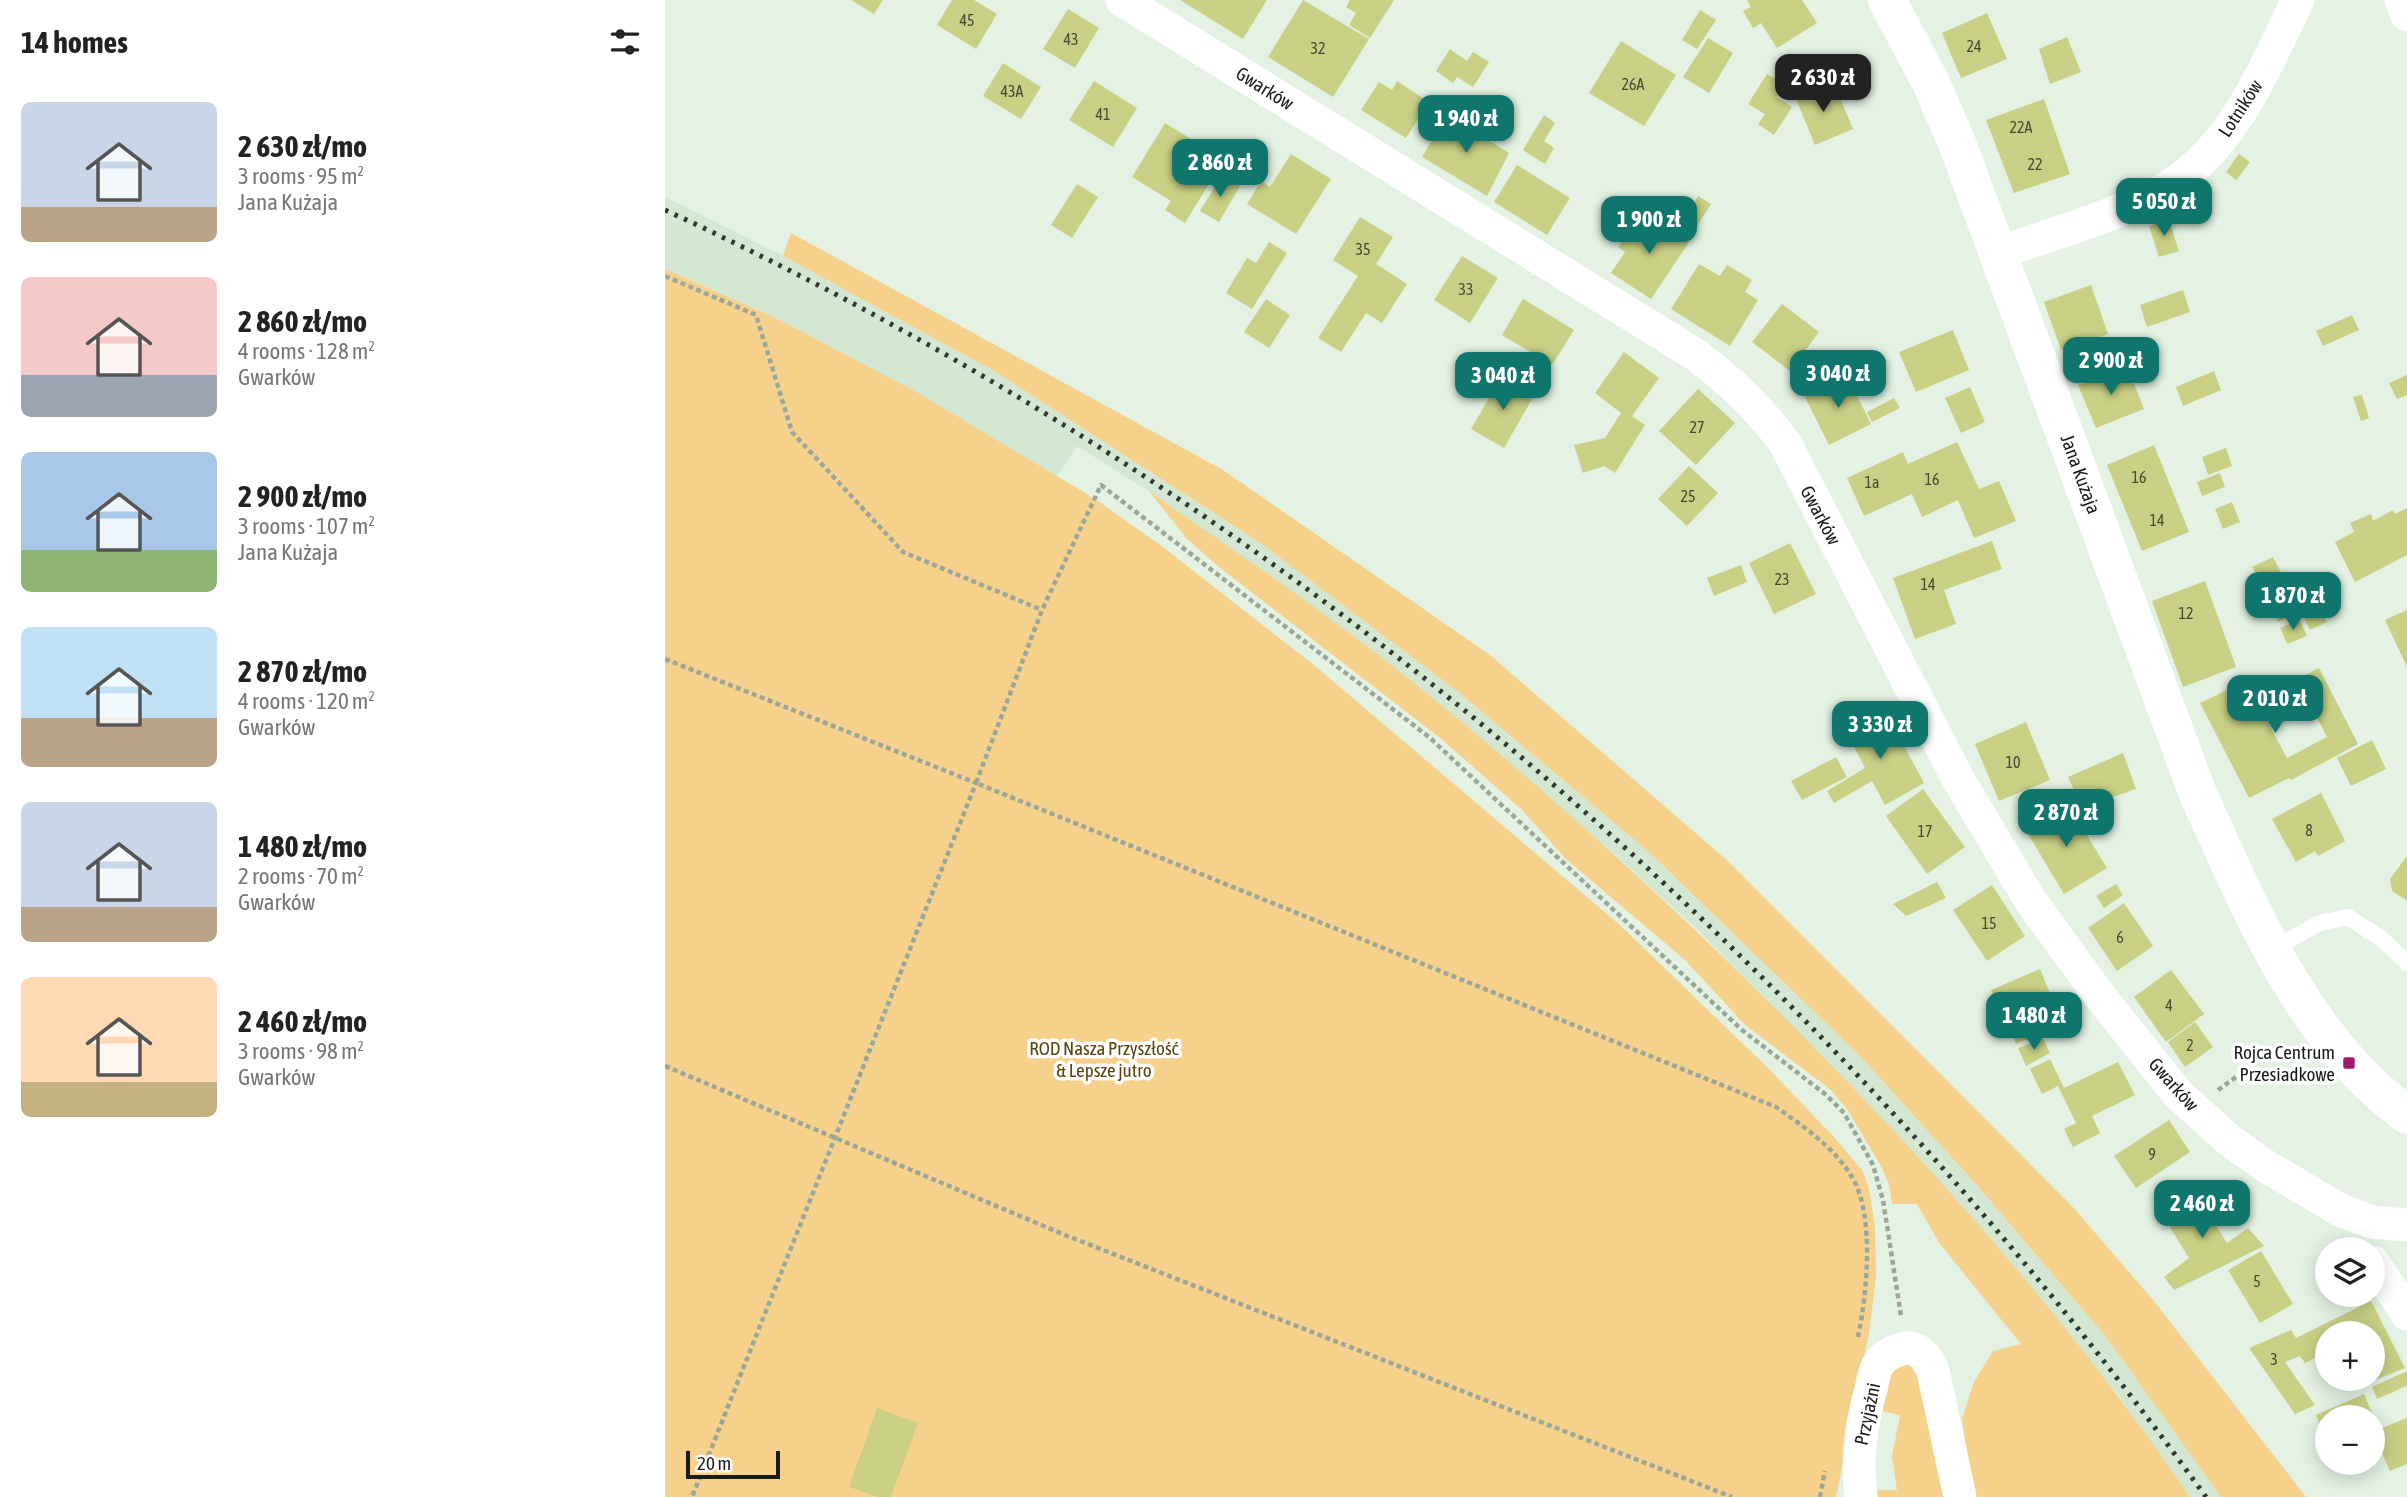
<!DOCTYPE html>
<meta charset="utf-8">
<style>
:root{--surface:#fff;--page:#f2f2f2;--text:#222;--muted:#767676;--accent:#0f766e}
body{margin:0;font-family:"Asap Condensed",sans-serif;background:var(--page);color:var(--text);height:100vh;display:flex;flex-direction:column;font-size:26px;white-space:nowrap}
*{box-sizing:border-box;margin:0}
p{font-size:23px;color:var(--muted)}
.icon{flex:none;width:38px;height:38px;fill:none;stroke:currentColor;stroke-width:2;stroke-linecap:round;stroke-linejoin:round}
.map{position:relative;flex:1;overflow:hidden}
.sheet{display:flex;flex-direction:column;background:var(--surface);width:665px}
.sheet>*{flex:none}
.controls{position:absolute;left:1650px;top:1237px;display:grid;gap:14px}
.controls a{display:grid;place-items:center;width:70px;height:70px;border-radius:50%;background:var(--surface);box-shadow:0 4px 18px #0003;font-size:35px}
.scale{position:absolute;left:21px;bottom:18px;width:94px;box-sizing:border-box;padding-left:7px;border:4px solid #171c16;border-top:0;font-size:19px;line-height:24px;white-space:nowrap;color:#171c16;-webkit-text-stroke:5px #fff;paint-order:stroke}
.price{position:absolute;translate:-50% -60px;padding:0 16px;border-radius:14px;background:var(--accent);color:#fff;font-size:23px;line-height:46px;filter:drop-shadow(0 2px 4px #0008)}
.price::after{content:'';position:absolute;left:50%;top:42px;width:21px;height:16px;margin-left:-10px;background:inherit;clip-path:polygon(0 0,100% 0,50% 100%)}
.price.current{background:#222;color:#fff}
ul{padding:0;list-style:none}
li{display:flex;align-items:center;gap:21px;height:175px;padding:0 21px}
li span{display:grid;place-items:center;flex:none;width:196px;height:140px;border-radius:10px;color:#555}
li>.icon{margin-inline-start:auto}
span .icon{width:84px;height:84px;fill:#fffc;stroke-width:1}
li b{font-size:30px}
h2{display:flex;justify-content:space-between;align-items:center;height:84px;padding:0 21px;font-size:30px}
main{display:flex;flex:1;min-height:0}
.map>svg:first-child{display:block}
.built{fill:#d4e7d2}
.green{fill:#f6d18c}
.building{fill:#c9d085}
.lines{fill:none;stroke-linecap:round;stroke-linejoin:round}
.path{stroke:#9ba69a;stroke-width:4.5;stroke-dasharray:5 3.5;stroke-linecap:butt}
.lane{stroke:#fff;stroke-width:16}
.street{stroke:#fff;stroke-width:33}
.secondary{stroke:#fff;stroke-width:38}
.rail{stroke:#313730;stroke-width:5;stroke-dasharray:3.5 7;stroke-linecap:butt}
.poi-dot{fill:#a01b69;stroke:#fff;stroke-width:2.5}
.labels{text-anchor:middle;stroke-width:7;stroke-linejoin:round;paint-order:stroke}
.number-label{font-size:16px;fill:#444932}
.street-label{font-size:19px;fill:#171c16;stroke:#fff}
.park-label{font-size:19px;fill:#5d440d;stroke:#fff}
.poi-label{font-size:19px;fill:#171c16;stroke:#fff;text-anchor:end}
</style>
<main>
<section class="sheet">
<h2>14 homes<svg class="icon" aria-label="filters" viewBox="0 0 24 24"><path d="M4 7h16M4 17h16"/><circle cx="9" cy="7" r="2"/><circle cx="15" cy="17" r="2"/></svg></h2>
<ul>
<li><span style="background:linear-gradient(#c9d6e8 75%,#b9a48a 0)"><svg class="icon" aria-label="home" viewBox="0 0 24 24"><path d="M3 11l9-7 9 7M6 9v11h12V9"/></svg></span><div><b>2 630 zł/mo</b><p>3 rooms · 95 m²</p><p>Jana Kużaja</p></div></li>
<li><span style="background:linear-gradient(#f6c9c9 70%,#9aa5b1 0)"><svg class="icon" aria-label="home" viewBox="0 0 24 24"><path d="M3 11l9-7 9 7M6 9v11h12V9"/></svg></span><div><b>2 860 zł/mo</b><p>4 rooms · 128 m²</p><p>Gwarków</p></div></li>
<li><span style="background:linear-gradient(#a9c7e8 70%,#8fb573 0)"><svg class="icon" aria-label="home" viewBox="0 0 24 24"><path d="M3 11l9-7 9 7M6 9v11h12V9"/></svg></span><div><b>2 900 zł/mo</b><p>3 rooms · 107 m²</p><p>Jana Kużaja</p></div></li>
<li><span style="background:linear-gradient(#bfe0f5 65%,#b9a48a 0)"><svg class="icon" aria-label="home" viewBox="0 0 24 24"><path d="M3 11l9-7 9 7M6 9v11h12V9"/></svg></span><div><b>2 870 zł/mo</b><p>4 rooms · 120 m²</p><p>Gwarków</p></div></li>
<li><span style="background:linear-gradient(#c9d6e8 75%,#b9a48a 0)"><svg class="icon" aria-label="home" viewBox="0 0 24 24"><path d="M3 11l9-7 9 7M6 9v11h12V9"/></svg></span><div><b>1 480 zł/mo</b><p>2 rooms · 70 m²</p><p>Gwarków</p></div></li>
<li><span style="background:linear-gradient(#ffd9b3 75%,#c2b280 0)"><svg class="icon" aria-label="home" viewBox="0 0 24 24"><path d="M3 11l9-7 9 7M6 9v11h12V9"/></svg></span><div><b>2 460 zł/mo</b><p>3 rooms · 98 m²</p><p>Gwarków</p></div></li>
</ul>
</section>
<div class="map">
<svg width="1742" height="1497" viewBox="0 0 1742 1497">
<rect width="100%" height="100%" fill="#e3f2e2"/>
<path class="built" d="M0,197L118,256L331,372L594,542L791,690L984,852L1194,1055L1310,1183L1442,1338L1556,1497H1525L1451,1392L1326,1239L1207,1107L1034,931L962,865L738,674L484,491L412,446L392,476L250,391L113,319L0,269Z"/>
<g class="green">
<path d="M126,233L558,470L825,655L1064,862L1407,1206L1489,1301L1641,1497H1556L1442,1338L1310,1183L1194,1055L984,852L791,690L594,542L331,372L118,256Z"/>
<path d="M0,269L113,319L250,391L430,499L494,544L649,665L956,926L1105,1070L1169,1137L1197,1170L1204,1188L1210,1227L1211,1277L1204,1333L1171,1497H0Z"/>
<path d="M484,491C569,551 657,609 739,675C878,786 1009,906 1135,1033C1277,1177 1411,1329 1525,1497H1308L1297,1419L1309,1382L1328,1351L1356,1344L1275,1244L1252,1204H1227L1224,1184L1216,1166L1182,1109L1166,1090L1079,1024L1020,960L901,859L856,809L774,737L554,567L521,538Z"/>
<path d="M1242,1361L1251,1368L1283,1497H1213L1211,1490H1232L1227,1457L1235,1415L1216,1411L1226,1366Z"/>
</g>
<g class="building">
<path d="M186,0H218L209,14Z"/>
<path d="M287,0H309L332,14L311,49L272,25Z"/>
<path d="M515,0H602L578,39Z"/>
<path d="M638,0L704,39L668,97L603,57Z"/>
<path d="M685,0H729L705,38L684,25L691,13L681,7Z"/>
<path d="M1082,0H1137L1152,23L1112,48L1096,23L1088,28L1078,11L1086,7Z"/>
<path d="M403,9L434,28L410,68L378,49Z"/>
<path d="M1035,10L1051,20L1032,49L1017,40Z"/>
<path d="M1322,13L1342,59L1296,78L1277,33Z"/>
<path d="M1402,37L1416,72L1385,84L1374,49Z"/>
<path d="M1043,38L1068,53L1044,93L1018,77Z"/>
<path d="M956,41L1011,75L979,126L924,93Z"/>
<path d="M785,49L802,61L808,52L824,62L808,87L792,77L788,83L771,71Z"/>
<path d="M338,63L376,87L356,119L318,96Z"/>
<path d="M1102,74L1120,84L1112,97L1127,107L1109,135L1093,124L1100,114L1083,104Z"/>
<path d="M429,81L472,108L448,147L404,120Z"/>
<path d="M732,81L764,102L741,138L696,110L714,82L727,90Z"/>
<path d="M1148,86L1152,96L1171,88L1188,129L1150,145L1129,94Z"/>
<path d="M1379,99L1405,174L1349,193L1321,120Z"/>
<path d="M782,115L844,153L822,196L757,157Z"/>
<path d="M879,115L890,123L879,141L889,148L880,164L858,150Z"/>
<path d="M500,123L541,148L527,171L545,182L520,223L500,210L506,201L467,177Z"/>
<path d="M626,154L666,179L631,234L582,204L596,181L605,187Z"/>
<path d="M1574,154L1585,162L1571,180L1561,172Z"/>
<path d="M852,165L905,198L882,235L829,202Z"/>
<path d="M557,175L575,186L554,222L535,211Z"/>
<path d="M412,184L433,197L407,238L386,225Z"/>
<path d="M1033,196L1046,204L1025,237L1013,229Z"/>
<path d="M984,216L1024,242L986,299L946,273L960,252L953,247L967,227L974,231Z"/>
<path d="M695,217L728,237L711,264L742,284L717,323L701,313L676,352L653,338L693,276L668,260Z"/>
<path d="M1504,220L1514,251L1494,257L1484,226Z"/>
<path d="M604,242L622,253L587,309L561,293L582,258L591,263Z"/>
<path d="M797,256L833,278L805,323L769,300Z"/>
<path d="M1034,264L1055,276L1062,265L1087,280L1080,292L1093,300L1065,346L1006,309Z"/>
<path d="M1426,285L1443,334L1396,350L1379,302Z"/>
<path d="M1518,290L1525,312L1482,327L1475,305Z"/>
<path d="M601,299L625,315L604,348L579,332Z"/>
<path d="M858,299L909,330L887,365L837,335Z"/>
<path d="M1117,304L1154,332L1125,371L1087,342Z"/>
<path d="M1687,315L1694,330L1658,346L1651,331Z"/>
<path d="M1288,330L1304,370L1251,392L1234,352Z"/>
<path d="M959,352L994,378L967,416L980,425L950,473L939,466L918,473L909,445L940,438L956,413L930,393Z"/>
<path d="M1462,366L1479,409L1431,428L1413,385Z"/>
<path d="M1549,371L1556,390L1518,406L1511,387Z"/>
<path d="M1742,375V395L1732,399L1724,383Z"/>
<path d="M837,376L870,394L839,448L806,429Z"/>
<path d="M1182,376L1206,424L1164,445L1140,397Z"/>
<path d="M1305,387L1320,422L1296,433L1280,398Z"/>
<path d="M1033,389L1070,423L1031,465L994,431Z"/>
<path d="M1697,395L1704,418L1696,421L1688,397Z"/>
<path d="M1229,398L1235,408L1207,422L1202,412Z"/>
<path d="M1292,442L1314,489L1334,481L1351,521L1309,538L1293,500L1257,517L1247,494L1199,516L1182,478L1238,452L1243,464Z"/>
<path d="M1489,445L1524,532L1477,551L1442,465Z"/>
<path d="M1561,448L1567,466L1543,475L1537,457Z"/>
<path d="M1024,466L1053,493L1022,526L993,499Z"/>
<path d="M1555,473L1560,487L1537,496L1532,482Z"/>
<path d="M1567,502L1575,522L1558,529L1550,509Z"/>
<path d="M1742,508V555L1690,582L1670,542L1689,532L1685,523L1706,514L1708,521L1728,510L1730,514Z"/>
<path d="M1327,541L1337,569L1279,590L1291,624L1250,639L1228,578Z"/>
<path d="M1125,543L1151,594L1109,614L1084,563Z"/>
<path d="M1608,557L1624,588L1606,599L1587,567Z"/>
<path d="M1076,565L1082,582L1049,596L1042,578Z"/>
<path d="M1540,581L1571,667L1518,687L1487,601Z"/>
<path d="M1642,583L1662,622L1645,630L1626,590Z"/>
<path d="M1622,603L1628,614L1613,622L1607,611Z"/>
<path d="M1742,610V667L1720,620Z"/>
<path d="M1635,620L1642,636L1622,644L1615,628Z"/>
<path d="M1654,668L1693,744L1626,780L1624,778L1584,798L1535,703L1581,681L1622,758L1662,737L1632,679Z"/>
<path d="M1220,710L1259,783L1220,805L1207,781L1169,803L1162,791L1200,768L1181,731Z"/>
<path d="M1361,722L1385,780L1334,801L1310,744Z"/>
<path d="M1707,740L1721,769L1686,786L1672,758Z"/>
<path d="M1458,753L1471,789L1410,810L1405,801L1412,797L1403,777Z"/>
<path d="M1171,757L1182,777L1137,800L1126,781Z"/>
<path d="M1258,789L1300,847L1262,874L1221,816Z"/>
<path d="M1656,793L1680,841L1653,856L1650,851L1631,862L1607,819Z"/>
<path d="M1402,803L1442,868L1399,894L1360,829Z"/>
<path d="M1742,856V901L1727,891L1725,879Z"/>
<path d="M1272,882L1281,898L1241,916L1228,904Z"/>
<path d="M1451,884L1458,895L1439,908L1431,896Z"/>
<path d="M1327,885L1360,936L1322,961L1288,910Z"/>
<path d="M1459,903L1488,946L1452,971L1423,928Z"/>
<path d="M1375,969L1397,1023L1351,1044L1326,990Z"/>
<path d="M1506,970L1539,1014L1501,1042L1469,997Z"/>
<path d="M1530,1022L1548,1047L1520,1067L1503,1042Z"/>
<path d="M1378,1039L1385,1053L1361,1066L1353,1048Z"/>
<path d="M1385,1059L1399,1088L1453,1062L1470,1095L1427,1116L1435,1133L1408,1147L1399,1129L1411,1123L1393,1086L1377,1094L1365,1069Z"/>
<path d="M1504,1120L1525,1152L1471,1188L1449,1156Z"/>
<path d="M1527,1188L1562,1243L1583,1228L1599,1246L1509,1290L1499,1277L1524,1258L1493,1208Z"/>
<path d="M1596,1251L1628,1304L1595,1323L1563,1270Z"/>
<path d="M1706,1301L1740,1368L1693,1387L1689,1379H1708V1334H1662V1352L1640,1363L1635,1356L1620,1362L1650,1405L1630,1414L1584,1348L1626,1330L1631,1338Z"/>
<path d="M1742,1371V1386L1712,1399L1707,1387Z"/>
<path d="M1699,1394L1714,1429L1742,1418V1464L1725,1471L1708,1434V1418H1662V1442L1651,1415Z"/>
<path d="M212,1408L253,1423L226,1497H213L184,1487Z"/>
</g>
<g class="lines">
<g class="path">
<path d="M0,276L91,315L127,432L238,552L377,610"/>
<path d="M0,659L311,783L27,1497"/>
<path d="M0,1066L400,1235L1067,1497"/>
<path d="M1553,1090L1603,1054"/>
<path d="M1193,1337C1202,1294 1210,1215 1187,1177C1169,1147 1139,1127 1111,1107L311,783L377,610L436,485L764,737L1077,1030L1160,1094L1179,1113L1208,1165L1218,1200L1236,1316"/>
<path d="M1155,1497L1160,1471"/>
</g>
<path class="lane" d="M1606,950L1655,923L1683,917L1717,939L1742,963"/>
<g class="street">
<path d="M457,0L1031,355C1066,381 1094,408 1120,443L1293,779L1365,900L1434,995L1513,1094L1564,1140L1599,1165L1675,1210L1706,1222L1742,1225"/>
<path d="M1736,0L1742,15"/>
<path d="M1333,253C1385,234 1474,210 1516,178C1574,135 1602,63 1633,0"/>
<path d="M1708,1262L1742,1314"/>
<path d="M1196,1497C1191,1459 1196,1426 1206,1389C1208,1381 1209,1370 1214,1363C1220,1355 1232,1349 1242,1348C1255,1347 1264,1361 1268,1371L1295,1497"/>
</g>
<path class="secondary" d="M1222,0L1266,83L1292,143L1533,794C1586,910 1636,1037 1742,1115"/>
<path class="rail" d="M0,210C615,494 1146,949 1541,1497"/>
</g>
<rect class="poi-dot" x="1677" y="1056" width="14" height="14" rx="3.5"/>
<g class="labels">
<g class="number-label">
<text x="302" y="26">45</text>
<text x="406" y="45">43</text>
<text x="1309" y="52">24</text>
<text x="653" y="54">32</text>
<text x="968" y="90">26A</text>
<text x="347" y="97">43A</text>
<text x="438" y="120">41</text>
<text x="1356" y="133">22A</text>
<text x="1370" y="170">22</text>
<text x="698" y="255">35</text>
<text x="801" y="295">33</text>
<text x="1032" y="433">27</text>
<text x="1474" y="483">16</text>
<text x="1267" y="485">16</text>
<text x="1207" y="488">1a</text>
<text x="1023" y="502">25</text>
<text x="1492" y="526">14</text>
<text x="1117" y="585">23</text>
<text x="1263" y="590">14</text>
<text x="1521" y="619">12</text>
<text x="1348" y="768">10</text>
<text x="1644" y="836">8</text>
<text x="1260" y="837">17</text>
<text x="1324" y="929">15</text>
<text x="1455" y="943">6</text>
<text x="1504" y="1011">4</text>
<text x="1525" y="1051">2</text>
<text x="1487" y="1160">9</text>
<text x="1592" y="1287">5</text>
<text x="1609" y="1365">3</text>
</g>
<g class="street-label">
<text transform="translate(600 88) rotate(32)" y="7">Gwarków</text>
<text transform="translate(1575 108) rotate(-57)" y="7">Lotników</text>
<text transform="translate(1416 474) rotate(70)" y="7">Jana Kużaja</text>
<text transform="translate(1156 515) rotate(62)" y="7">Gwarków</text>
<text transform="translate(1509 1084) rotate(48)" y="7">Gwarków</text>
<text transform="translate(1202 1414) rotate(-78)" y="7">Przyjaźni</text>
</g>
<g class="park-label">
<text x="439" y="1055">ROD Nasza Przyszłość<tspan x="439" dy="22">&amp; Lepsze jutro</tspan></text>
</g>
<g class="poi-label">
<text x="1670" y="1059">Rojca Centrum<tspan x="1670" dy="22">Przesiadkowe</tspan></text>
</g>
</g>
</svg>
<div class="controls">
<a><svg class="icon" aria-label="layers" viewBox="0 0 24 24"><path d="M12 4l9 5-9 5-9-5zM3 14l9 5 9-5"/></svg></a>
<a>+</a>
<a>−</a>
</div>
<div class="scale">20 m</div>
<b class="price current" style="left:1158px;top:114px">2 630 zł</b>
<b class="price" style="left:801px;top:155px">1 940 zł</b>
<b class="price" style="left:555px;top:199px">2 860 zł</b>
<b class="price" style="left:1499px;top:238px">5 050 zł</b>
<b class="price" style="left:984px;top:256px">1 900 zł</b>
<b class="price" style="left:1446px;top:397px">2 900 zł</b>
<b class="price" style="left:1173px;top:410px">3 040 zł</b>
<b class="price" style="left:838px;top:412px">3 040 zł</b>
<b class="price" style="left:1628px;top:632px">1 870 zł</b>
<b class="price" style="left:1610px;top:735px">2 010 zł</b>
<b class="price" style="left:1215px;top:761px">3 330 zł</b>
<b class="price" style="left:1401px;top:849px">2 870 zł</b>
<b class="price" style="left:1369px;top:1052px">1 480 zł</b>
<b class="price" style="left:1537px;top:1240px">2 460 zł</b>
</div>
</main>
